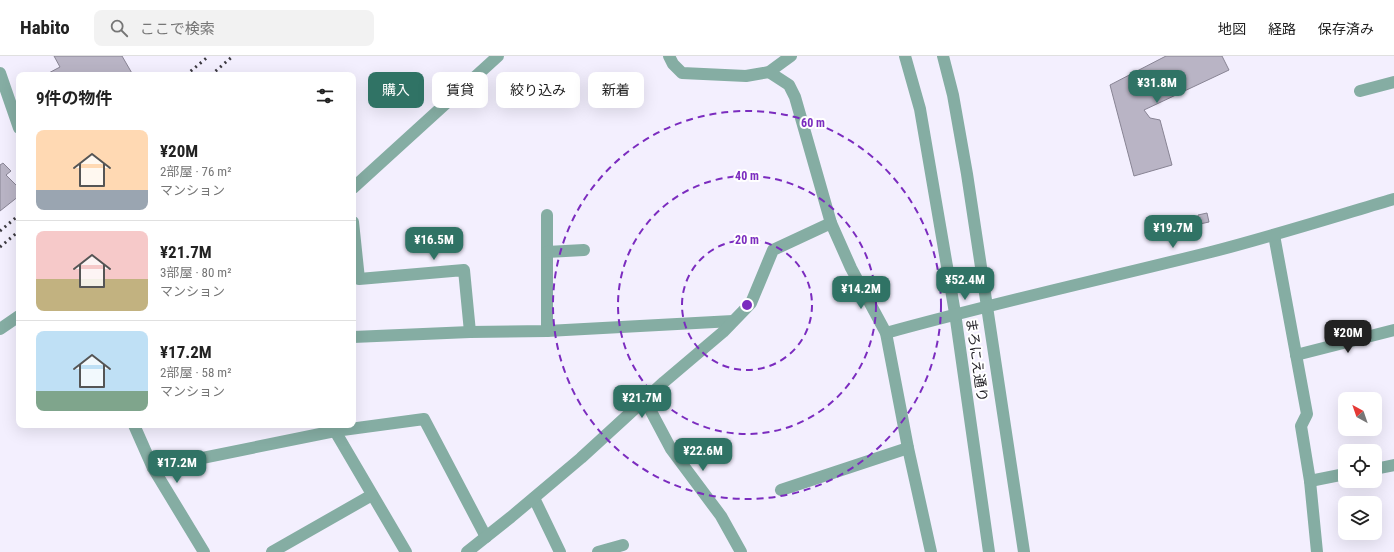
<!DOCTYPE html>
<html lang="ja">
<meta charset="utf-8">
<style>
:root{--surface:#fff;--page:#f2f2f2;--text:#222;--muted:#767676;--line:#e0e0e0;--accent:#307365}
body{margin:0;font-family:"Roboto Condensed","Noto Sans JP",sans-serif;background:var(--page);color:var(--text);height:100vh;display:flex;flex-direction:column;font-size:15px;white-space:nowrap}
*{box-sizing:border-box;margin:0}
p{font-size:13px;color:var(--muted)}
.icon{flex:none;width:22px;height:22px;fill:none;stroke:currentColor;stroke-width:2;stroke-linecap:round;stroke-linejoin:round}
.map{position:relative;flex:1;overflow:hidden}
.side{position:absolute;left:16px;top:16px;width:340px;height:356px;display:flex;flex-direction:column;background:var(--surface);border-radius:8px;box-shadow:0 4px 16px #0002}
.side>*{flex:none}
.hud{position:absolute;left:368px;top:16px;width:380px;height:36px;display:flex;gap:8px}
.needle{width:26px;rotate:320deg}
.buttons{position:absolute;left:1338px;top:336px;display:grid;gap:8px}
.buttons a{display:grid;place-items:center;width:44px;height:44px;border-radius:8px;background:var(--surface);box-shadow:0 4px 16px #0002;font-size:20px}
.price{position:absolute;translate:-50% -34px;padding:0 9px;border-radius:8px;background:var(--accent);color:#fff;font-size:13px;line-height:26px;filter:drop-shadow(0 1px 2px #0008)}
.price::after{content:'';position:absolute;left:50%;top:24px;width:12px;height:9px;margin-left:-6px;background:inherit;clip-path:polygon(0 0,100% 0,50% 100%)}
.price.on{background:#222;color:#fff}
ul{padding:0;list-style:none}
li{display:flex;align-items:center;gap:12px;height:100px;padding:0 20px}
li+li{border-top:1px solid var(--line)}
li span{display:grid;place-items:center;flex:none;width:112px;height:80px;border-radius:8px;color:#555}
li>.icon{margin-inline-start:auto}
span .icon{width:48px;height:48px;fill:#fffc;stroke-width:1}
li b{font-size:17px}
h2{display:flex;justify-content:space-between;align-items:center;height:48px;padding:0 20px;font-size:17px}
.chip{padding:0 14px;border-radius:8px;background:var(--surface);box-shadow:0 4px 16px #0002;font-size:14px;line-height:36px}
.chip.on{background:var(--accent);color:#fff}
header{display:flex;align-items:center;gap:24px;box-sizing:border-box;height:56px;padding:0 20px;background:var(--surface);border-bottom:1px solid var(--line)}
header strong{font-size:19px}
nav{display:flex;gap:22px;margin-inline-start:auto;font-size:14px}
.search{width:280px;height:36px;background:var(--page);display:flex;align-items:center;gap:10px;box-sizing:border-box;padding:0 14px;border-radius:8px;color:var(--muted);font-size:15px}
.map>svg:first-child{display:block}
.building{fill:#b9b4c5;stroke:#888494}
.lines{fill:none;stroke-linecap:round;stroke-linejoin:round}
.minor{stroke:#85ada3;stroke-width:12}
.rail{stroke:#3b3940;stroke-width:3;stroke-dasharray:2 4;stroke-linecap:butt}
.ring{fill:none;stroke:#7b2cbf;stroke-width:2;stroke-dasharray:7 5}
.labels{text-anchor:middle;stroke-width:4;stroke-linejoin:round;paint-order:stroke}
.street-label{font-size:14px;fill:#211f25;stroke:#fff}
.centre{fill:#7b2cbf;stroke:#fff;stroke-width:2}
.ring-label{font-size:12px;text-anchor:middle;font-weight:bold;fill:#7b2cbf;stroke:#fff;stroke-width:4;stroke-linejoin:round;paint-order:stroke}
</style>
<header>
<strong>Habito</strong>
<div class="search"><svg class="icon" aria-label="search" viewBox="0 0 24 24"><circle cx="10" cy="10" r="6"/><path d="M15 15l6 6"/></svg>ここで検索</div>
<nav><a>地図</a><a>経路</a><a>保存済み</a></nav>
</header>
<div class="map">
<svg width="1394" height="496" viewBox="0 0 1394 496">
<rect width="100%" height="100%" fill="#f3effe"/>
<g class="building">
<path d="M54,0H122L133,19H45L60,11Z"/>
<path d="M1166,0H1222L1229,14L1144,54L1150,62L1160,64L1172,109L1134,120L1110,29Z"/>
<path d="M3,107L11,115L6,119L19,132V140L0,155V109Z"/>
<path d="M1207,157L1209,166L1200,168L1198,159Z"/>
</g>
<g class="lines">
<g class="minor">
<path d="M669,0L673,8L682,17L746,20L769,16L791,0"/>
<path d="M905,0L920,53L955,257L989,496"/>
<path d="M943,0L953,39L967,118L1024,496"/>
<path d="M769,16L789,29L795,41L831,167L851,212L886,277L908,392L931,496"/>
<path d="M0,17L19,72"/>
<path d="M1360,35L1394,26"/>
<path d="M353,132L498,0"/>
<path d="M547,159V275"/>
<path d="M353,166L359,223L464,214L470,276"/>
<path d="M1274,179L1307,358L1301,370L1310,425L1317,496"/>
<path d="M547,196L584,194"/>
<path d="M0,273L19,260"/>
<path d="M886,277C994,247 1103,223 1211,196C1273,180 1333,161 1394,143"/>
<path d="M353,281L470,276L547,275L733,265"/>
<path d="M1296,299L1394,274"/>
<path d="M645,344L671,393L721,460L741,496"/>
<path d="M134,369L153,412L204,496"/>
<path d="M334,369L335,375L406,496"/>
<path d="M153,412L335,375L424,363L486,481"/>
<path d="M1375,413L1394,409"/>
<path d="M1310,425L1345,418"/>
<path d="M781,434L908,392"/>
<path d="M534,442L560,496"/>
<path d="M272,496L372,439"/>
<path d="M467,496L511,461L581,402L664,326L723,276L751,247L773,194L831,167"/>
<path d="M598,496L623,489"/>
</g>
<g class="rail">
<path d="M186,19L209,0"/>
<path d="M211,19L233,0"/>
<path d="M0,175L19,159"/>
<path d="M0,191L19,175"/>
</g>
</g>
<g class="ring">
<circle cx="747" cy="249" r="65"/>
<circle cx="747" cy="249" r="129"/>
<circle cx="747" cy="249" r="194"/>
</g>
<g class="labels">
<g class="street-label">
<text transform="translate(977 304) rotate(82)" y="5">まろにえ通り</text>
</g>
</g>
<circle cx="747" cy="249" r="6" class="centre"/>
<g class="ring-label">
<text x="813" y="71">60 m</text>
<text x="747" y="124">40 m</text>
<text x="747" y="188">20 m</text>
</g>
</svg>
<div class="buttons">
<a><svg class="needle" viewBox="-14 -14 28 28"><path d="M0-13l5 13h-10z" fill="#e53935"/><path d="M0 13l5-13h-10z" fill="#767676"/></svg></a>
<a><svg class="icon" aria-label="locate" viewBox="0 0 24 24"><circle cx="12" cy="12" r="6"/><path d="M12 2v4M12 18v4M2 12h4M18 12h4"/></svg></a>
<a><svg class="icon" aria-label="layers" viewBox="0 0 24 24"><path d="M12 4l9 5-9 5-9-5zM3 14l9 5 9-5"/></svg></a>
</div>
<b class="price" style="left:1157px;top:48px">¥31.8M</b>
<b class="price" style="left:1173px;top:193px">¥19.7M</b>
<b class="price" style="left:434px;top:205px">¥16.5M</b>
<b class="price" style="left:965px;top:245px">¥52.4M</b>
<b class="price" style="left:861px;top:254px">¥14.2M</b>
<b class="price on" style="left:1348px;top:298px">¥20M</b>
<b class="price" style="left:642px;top:363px">¥21.7M</b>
<b class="price" style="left:703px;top:416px">¥22.6M</b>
<b class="price" style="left:177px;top:428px">¥17.2M</b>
<div class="hud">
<a class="chip on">購入</a>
<a class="chip">賃貸</a>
<a class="chip">絞り込み</a>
<a class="chip">新着</a>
</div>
<section class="side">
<h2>9件の物件<svg class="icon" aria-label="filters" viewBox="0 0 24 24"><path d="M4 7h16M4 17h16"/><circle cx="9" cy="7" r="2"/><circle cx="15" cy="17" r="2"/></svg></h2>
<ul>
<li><span style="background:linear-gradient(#ffd9b3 75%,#9aa5b1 0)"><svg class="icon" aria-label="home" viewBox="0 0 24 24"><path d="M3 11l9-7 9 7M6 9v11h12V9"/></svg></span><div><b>¥20M</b><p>2部屋 · 76 m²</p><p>マンション</p></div></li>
<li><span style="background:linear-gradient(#f6c9c9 60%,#c2b280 0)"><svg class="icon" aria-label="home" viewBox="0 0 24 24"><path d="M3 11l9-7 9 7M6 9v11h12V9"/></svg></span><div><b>¥21.7M</b><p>3部屋 · 80 m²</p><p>マンション</p></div></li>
<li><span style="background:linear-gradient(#bfe0f5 75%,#7fa58c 0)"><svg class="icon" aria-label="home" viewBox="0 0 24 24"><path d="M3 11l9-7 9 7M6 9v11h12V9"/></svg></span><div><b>¥17.2M</b><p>2部屋 · 58 m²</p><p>マンション</p></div></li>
</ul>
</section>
</div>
